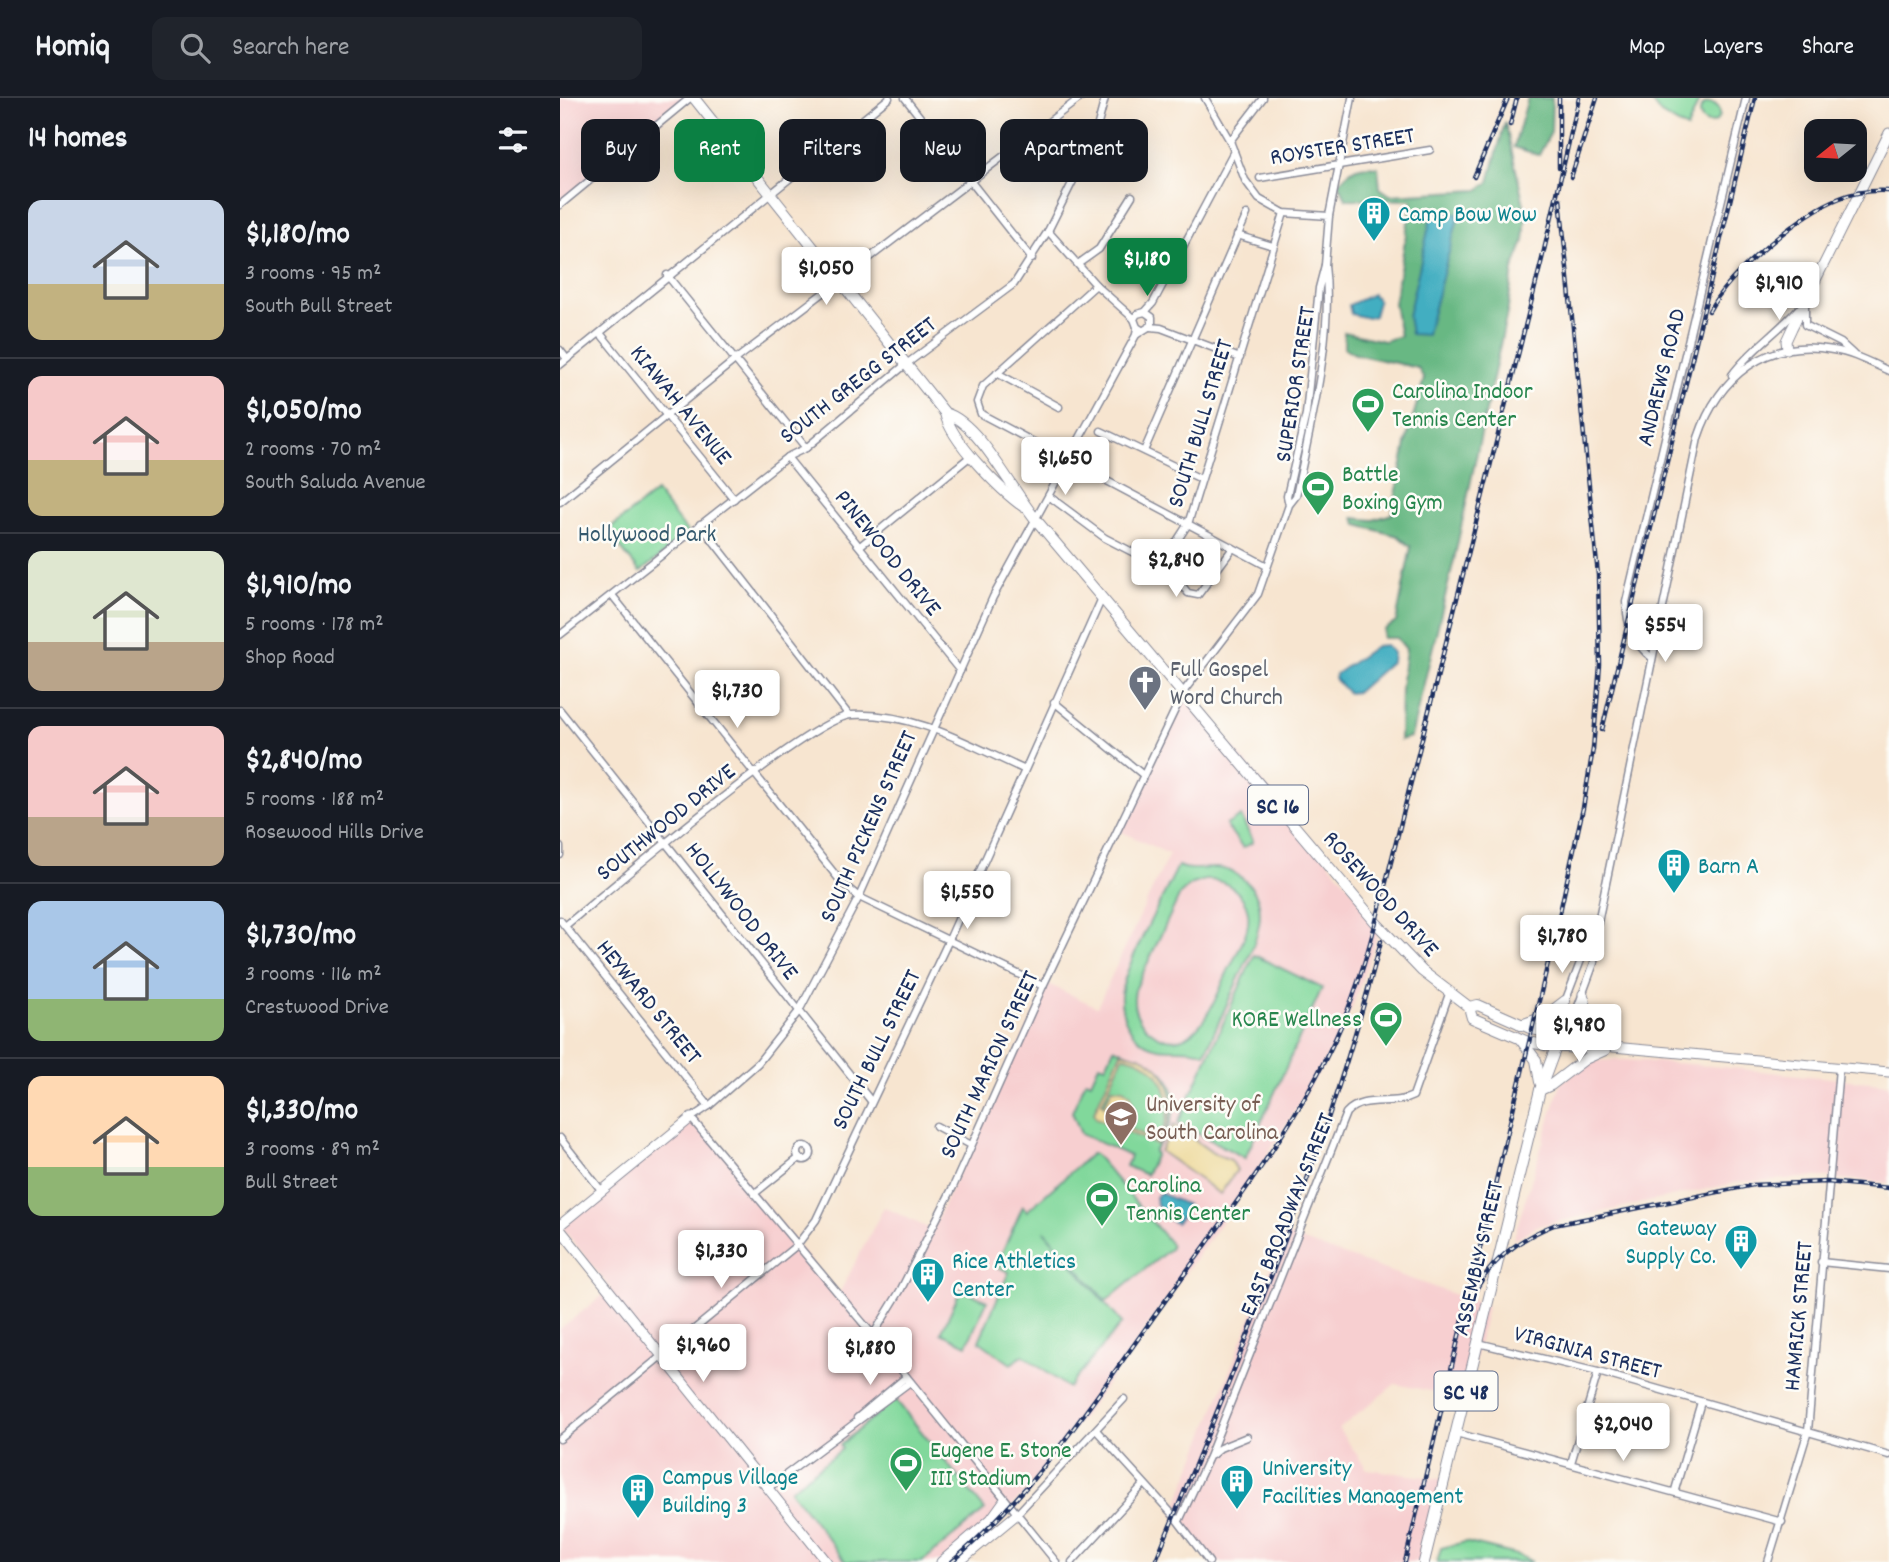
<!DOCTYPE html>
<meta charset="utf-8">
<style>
:root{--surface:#171b24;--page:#20242c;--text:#f1f3f6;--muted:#9ea1a6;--line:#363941;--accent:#0b8043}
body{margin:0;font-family:Dekko,sans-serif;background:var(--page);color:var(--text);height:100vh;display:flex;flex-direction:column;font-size:26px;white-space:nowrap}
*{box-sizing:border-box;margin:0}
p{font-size:23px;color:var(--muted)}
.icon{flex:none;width:38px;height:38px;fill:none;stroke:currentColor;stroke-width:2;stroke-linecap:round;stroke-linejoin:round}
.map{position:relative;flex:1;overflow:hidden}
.details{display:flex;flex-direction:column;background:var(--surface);width:560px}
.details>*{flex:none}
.top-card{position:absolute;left:21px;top:21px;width:665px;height:63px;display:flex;gap:14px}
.needle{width:46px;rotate:252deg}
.tools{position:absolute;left:1244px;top:21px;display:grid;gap:14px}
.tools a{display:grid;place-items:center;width:63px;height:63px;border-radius:14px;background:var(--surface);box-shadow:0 7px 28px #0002;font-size:35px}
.price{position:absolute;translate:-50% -60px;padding:0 16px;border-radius:7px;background:#fff;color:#222;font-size:23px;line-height:46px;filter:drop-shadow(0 2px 4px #0008)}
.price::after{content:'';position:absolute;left:50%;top:42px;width:21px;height:16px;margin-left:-10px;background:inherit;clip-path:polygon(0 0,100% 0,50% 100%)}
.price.on{background:var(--accent);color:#fff}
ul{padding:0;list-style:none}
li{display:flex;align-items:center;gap:21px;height:175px;padding:0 28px}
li+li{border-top:2px solid var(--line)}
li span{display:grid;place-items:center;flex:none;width:196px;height:140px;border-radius:14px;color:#555}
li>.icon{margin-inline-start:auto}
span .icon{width:84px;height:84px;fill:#fffc;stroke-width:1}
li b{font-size:30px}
h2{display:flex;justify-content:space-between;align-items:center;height:84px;padding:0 28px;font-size:30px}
.chip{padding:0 24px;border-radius:14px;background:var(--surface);box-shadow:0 7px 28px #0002;font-size:24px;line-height:63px}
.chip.on{background:var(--accent);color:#fff}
header{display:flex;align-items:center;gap:42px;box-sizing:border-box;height:98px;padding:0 35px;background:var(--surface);border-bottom:2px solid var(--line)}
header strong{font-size:33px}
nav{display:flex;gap:38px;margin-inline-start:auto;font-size:24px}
.search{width:490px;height:63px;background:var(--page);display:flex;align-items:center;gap:18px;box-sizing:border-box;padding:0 24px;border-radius:14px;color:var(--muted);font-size:26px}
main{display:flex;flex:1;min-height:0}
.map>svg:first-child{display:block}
.built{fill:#f7cfd0}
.green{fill:#81d89b;stroke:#4e847c;stroke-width:2;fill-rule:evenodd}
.forest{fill:#68b883;stroke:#427470;stroke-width:2}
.sand{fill:#eeda9e;stroke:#84847e;stroke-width:2;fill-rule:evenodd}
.water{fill:#42aec1;stroke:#2e6e90;stroke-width:2}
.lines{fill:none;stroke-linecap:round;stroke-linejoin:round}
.street-casing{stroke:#898a97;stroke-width:9}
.secondary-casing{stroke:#898a97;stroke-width:11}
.primary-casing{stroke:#898a97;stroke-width:12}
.street{stroke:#fff;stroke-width:6}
.secondary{stroke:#fff;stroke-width:9}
.primary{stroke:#fff;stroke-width:10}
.rail-casing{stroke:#1b2f5e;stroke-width:4.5}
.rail{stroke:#fdfcf7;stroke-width:2;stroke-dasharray:5;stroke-linecap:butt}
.labels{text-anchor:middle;stroke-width:5;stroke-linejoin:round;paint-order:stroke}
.shield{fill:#fdfcf7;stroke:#5f6c8c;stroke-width:2}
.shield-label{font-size:23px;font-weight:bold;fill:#1b2f5e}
.street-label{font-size:24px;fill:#1b2f5e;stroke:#fdfcf7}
.culture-label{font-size:24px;fill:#0d838f;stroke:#fdfcf7;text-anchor:start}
.leisure-label{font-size:24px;fill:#27864d;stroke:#fdfcf7;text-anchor:start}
.park-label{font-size:24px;fill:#34596d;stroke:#fdfcf7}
.worship-label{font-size:24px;fill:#5b616d;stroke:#fdfcf7;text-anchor:start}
.education-label{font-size:24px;fill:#785e54;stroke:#fdfcf7;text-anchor:start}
</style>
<header>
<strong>Homiq</strong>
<div class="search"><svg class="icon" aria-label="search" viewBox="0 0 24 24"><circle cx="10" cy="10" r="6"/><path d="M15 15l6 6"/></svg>Search here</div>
<nav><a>Map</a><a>Layers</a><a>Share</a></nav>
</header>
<main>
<section class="details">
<h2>14 homes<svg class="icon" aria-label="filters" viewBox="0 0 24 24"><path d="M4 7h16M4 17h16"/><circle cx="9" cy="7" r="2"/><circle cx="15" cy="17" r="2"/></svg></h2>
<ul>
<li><span style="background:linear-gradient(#c9d6e8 60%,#c2b280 0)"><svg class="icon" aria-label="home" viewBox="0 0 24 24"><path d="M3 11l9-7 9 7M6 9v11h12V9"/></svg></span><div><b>$1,180/mo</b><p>3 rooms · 95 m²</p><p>South Bull Street</p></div></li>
<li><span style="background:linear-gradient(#f6c9c9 60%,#c2b280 0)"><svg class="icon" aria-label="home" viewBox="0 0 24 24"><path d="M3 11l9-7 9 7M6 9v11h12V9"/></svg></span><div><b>$1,050/mo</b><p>2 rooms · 70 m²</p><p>South Saluda Avenue</p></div></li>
<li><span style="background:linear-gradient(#dfe7d0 65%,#b9a48a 0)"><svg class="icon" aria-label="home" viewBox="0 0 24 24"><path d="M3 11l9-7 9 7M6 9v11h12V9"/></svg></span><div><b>$1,910/mo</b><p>5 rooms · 178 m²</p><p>Shop Road</p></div></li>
<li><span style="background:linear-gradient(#f6c9c9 65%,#b9a48a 0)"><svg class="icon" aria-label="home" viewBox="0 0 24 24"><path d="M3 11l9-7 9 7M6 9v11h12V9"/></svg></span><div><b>$2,840/mo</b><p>5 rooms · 188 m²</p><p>Rosewood Hills Drive</p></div></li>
<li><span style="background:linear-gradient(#a9c7e8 70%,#8fb573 0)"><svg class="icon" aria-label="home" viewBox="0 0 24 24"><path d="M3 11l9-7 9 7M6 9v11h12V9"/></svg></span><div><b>$1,730/mo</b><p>3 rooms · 116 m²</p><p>Crestwood Drive</p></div></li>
<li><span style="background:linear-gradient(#ffd9b3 65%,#8fb573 0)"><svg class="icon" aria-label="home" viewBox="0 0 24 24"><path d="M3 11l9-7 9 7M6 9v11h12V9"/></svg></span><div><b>$1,330/mo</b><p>3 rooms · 89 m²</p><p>Bull Street</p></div></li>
</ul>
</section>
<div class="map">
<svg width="1329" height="1464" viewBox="0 0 1329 1464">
<rect width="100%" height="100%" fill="#fdfcf7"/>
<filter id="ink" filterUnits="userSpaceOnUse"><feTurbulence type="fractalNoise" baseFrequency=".0143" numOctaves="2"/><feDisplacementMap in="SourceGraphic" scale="14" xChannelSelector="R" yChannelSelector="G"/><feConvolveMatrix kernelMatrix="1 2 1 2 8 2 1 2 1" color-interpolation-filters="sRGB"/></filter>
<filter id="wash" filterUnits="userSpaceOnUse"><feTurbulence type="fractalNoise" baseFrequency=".00686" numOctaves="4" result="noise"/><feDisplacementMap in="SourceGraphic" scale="28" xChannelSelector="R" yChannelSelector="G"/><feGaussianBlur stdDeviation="1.57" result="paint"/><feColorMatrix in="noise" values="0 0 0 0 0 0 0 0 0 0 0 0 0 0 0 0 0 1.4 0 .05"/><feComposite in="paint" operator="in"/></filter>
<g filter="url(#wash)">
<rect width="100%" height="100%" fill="#f7e5d0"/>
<g class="built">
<path d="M0,0H130L0,104Z"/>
<path d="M626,592L821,827L792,910L758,975L696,1075L534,1304L460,1400L389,1464H0V1231L51,1191L0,1127L136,1019L278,1198L324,1109L372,1132L488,886L537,909L609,756L560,733Z"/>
<path d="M1064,962L1130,966L1329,986V1085L1257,1079L1180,1084L977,1128L953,1142L1001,985L1031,963Z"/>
<path d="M724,1136L927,1208L906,1300L835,1286L779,1331L807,1371L887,1382L866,1464H651L613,1416Z"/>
</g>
<g class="green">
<path d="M1089,0H1140L1127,31L1101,16Z"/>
<circle cx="1150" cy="15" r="10"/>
<path d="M96,394L129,436L80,474L47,433Z"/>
<path d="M681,718L693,744L683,750L666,727Z"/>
<path d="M618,768C635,776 652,765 670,773C723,798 693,849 676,886C666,909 655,932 645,955C624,946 604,957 583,944C568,934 560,914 561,897C564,868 604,798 618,768ZM645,782C672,781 694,803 687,831C683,846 674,861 667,875C654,905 632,967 588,931C576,921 572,907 575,892L620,796L630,787Z"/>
<path d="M694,857L762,890L685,1060L618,1025Z"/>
<path d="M554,950C594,962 629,981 608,1031C605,1039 598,1046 594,1054L596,1056L586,1077L566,1068L570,1058L521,1036L512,1014L526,982L531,984L539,966L546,968Z"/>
<path d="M531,1056H535L611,1146V1150L546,1203L484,1133L562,1225L508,1290L463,1257L451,1266L419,1243L449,1174L436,1168L463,1108L467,1113Z"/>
<path d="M401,1191L427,1203L407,1247L381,1235Z"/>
<path d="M335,1301L425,1412L362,1464H286L230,1392L282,1351L280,1347Z"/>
<path d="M905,1444L961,1458L972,1464H877L881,1450Z"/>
</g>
<g class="forest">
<path d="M968,0H992L991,34L979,57L954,49Z"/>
<path d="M945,24L966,115L964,144L953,171L948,210L894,462L851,639L840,642L841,589L846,551L837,540H823L824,532L836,524L851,449L838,438L797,427L794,420L813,422L832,416L848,336L864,281L858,270L795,256L784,250V234L824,243L840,238L834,206L852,102L786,101L779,85C791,70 799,66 818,69L820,90L830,97L918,92L929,84Z"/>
</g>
<g class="sand">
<path d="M561,954C613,959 624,1009 597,1047L536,1020L534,1014ZM563,958C604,962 622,1011 596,1042L548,1022V1018L566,1026L575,1012L571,997L563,991L552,990L544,1008L542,1005Z"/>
<path d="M614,1027L653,1055L671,1062L677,1072L660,1096L600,1053Z"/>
</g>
<g class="water">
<path d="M877,112L898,116L897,124L868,232L867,237L851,236L848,218L871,120Z"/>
<path d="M813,196L818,203L814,218L808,220L791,216L789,207Z"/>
<path d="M826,547L833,555L832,563L797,594L788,595L775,581L776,576L816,548Z"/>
<path d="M600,1095L627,1107L625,1115L616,1125C606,1122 597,1110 595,1100Z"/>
</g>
</g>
<g filter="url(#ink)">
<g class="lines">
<defs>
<g id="street">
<path d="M345,0L472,161"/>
<path d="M645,0L670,43L685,82L699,101L724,115L769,118L765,167"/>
<path d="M670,43L703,0"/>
<path d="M700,80L870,52"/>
<path d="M0,107L130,0"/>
<path d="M769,118L792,0"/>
<path d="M488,133L536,187L574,221"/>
<path d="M677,137L713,148"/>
<path d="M518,166L539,151L572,98"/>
<path d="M107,177L246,350"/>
<path d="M536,187L423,288L417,304L421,316L707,468"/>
<path d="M1245,207V227L1281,245L1293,256"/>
<path d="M585,214L593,205L674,53"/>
<path d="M590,229L601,230L680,260"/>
<path d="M40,235L174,401"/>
<path d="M576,237L592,227V219L585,214L577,216L574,221L577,229L582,232"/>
<path d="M0,252L7,261"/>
<path d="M0,267L329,0"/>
<path d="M437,275L499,309"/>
<path d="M1172,277C1190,252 1217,235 1238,211"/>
<path d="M541,333L641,381"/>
<path d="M584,353L687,116"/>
<path d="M227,359L400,573"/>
<path d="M490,399L545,440L580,458"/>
<path d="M0,404L175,262L520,0"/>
<path d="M140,426L288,616"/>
<path d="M300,448L412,357"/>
<path d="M673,450L638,497L628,495L606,467V460L628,426L724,115"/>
<path d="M52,497L282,785L299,799L483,888"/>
<path d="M0,537L227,359L246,350L345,267L454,186L488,133L534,41L545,0"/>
<path d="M1092,560C1073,545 1067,528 1066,504L1186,0"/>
<path d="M494,604L582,676"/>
<path d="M0,612L311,1003"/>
<path d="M0,749V757"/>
<path d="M0,822L149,1008"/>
<path d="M5,828C49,792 250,619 292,617C354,614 408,646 463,671"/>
<path d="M993,935L1028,844L1036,834"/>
<path d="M1007,938L1034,865L1036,834L1138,340C1158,279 1207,239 1273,252C1293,255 1311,265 1329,273"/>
<path d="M376,1028L411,1047"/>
<path d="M0,1040L41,1092"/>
<circle cx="244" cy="1055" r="7"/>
<path d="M194,1096L239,1060"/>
<path d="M1261,1164L1329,1171"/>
<path d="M313,1237L340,1193L393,1089L483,888L624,593L698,496L729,407L736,398C750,328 774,238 765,167L759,190L746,316L727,398L729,407"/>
<path d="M918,1245L1038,1274L1329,1357"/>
<path d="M297,1320L346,1279"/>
<path d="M536,1332L614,1418L649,1464"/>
<path d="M896,1335L1222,1424"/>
<path d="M0,1341L237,1147L256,1122L388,844L542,500"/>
<path d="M652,1357L660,1350L687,1339"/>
<path d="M1011,1365L1038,1274"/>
<path d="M208,1390L350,1284"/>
<path d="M1115,1392L1141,1304"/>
<path d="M456,1417L564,1301"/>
<path d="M619,1423L649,1359L786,1015C803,996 832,1009 853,998L889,896"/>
<path d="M496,1464L313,1237L131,1020L149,1008L198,965L239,913L299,799L433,499L576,237L577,229"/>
<path d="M512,1464L584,1386"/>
<path d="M1208,1464L1248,1333L1279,970"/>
</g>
<g id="secondary">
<path d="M1227,251L1226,243L1232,230L1329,35"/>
<path d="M1023,896L1030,921L1043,943"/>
<path d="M1007,938L1043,943L1053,949L1329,974"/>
<path d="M996,949L1045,952"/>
<path d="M0,1127L131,1020"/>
<path d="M0,1131L267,1464"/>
<path d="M381,1464L431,1421L444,1403"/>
<path d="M399,1464L456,1417"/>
</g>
<g id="primary">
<path d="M134,0L385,315C390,342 441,393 464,409"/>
<path d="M385,315C419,324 454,396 477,423L818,827L862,873L909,909L912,920L968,944L996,949"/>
<path d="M909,909L918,907L972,931L1007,938"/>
<path d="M961,927L984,919L1005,903"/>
<path d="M961,942L976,962L980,984"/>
<path d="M980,992L991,987L1025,961L1045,952"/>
<path d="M864,1464L980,992L996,949L1007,938"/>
</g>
</defs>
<use href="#street" class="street-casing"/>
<use href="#secondary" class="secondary-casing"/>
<use href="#primary" class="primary-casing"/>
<use href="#street" class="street"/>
<use href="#secondary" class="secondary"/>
<use href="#primary" class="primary"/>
<defs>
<g id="rail">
<path d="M999,0V70"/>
<path d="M950,27L957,0"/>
<path d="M914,79L948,0"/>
<path d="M1011,79L1037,0"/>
<path d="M1149,213C1168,176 1241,115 1280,100C1295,94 1313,92 1329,93"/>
<path d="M1042,632L1195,0"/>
<path d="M913,1198C928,1164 960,1140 994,1127L1193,1087L1267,1084L1329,1090"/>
<path d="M392,1464C474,1393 528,1311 590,1224C655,1132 730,1040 777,937C798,892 811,844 823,796L982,161L1019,0"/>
<path d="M595,1464C679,1261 766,1057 821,843"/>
<path d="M845,1464L998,823L1023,710L1033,651L1040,567L1038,477L1000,101"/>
</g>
</defs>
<use href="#rail" class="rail-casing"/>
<use href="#rail" class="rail"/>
</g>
</g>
<defs>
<symbol id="building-pin" viewBox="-11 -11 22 30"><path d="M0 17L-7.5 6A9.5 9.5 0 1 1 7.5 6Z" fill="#0f9aa8" stroke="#fdfcf7"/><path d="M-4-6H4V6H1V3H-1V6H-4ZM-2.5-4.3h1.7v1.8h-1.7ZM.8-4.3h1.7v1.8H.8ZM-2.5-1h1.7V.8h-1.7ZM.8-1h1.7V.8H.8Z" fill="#fff"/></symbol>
<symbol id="stadium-pin" viewBox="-11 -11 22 30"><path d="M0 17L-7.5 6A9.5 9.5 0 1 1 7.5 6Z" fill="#2e9e5b" stroke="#fdfcf7"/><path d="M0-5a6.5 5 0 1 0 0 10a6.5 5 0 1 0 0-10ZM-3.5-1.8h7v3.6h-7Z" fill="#fff"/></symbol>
<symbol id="church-pin" viewBox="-11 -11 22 30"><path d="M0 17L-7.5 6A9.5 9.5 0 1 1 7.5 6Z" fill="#6b7280" stroke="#fdfcf7"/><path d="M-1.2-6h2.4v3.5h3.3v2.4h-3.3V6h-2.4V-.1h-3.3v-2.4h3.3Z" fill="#fff"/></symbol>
<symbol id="university-pin" viewBox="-11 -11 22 30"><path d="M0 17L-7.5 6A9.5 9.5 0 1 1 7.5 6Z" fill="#8d6e63" stroke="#fdfcf7"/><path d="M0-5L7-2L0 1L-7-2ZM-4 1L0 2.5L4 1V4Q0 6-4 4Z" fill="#fff"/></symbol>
</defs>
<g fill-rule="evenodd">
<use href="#building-pin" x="795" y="96" width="38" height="52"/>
<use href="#stadium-pin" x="789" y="287" width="38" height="52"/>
<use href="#stadium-pin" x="739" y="370" width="38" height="52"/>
<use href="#church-pin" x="566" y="565" width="38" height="52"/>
<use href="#building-pin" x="1095" y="748" width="38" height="52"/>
<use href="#stadium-pin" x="807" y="901" width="38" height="52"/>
<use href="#university-pin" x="542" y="1000" width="38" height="52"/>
<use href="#stadium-pin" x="523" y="1081" width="38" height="52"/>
<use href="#building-pin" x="1162" y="1124" width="38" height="52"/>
<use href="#building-pin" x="349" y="1157" width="38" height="52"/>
<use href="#stadium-pin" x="327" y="1346" width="38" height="52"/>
<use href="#building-pin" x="658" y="1364" width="38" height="52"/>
<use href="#building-pin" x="59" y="1373" width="38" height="52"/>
</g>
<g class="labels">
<g class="shield">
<rect x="688" y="687.5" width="60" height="39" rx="5"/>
<rect x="874.5" y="1273.5" width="63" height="39" rx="5"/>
</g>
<g class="shield-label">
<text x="718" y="715">SC 16</text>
<text x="906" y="1301">SC 48</text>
</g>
<g class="street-label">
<text transform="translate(782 47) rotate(-9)" y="8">ROYSTER STREET</text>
<text transform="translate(1100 279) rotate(-76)" y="8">ANDREWS ROAD</text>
<text transform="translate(297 281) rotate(-38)" y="8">SOUTH GREGG STREET</text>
<text transform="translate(734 286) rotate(-81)" y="8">SUPERIOR STREET</text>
<text transform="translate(122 306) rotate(51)" y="8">KIAWAH AVENUE</text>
<text transform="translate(639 325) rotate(-73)" y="8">SOUTH BULL STREET</text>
<text transform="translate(329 454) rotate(51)" y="8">PINEWOOD DRIVE</text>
<text transform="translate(105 723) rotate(-39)" y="8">SOUTHWOOD DRIVE</text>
<text transform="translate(307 728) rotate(-66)" y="8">SOUTH PICKENS STREET</text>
<text transform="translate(822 795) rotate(48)" y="8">ROSEWOOD DRIVE</text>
<text transform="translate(183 812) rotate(52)" y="8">HOLLYWOOD DRIVE</text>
<text transform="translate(90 903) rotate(51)" y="8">HEYWARD STREET</text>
<text transform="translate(315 951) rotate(-64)" y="8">SOUTH BULL STREET</text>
<text transform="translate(428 966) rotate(-65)" y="8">SOUTH MARION STREET</text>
<text transform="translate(726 1116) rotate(-68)" y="8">EAST BROADWAY STREET</text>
<text transform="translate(917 1160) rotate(-77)" y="8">ASSEMBLY STREET</text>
<text transform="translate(1237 1218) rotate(-85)" y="8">HAMRICK STREET</text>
<text transform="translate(1028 1253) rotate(15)" y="8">VIRGINIA STREET</text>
</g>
<g class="culture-label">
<text x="838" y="123">Camp Bow Wow</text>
<text x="1138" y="775">Barn A</text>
<text x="1156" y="1137" text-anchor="end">Gateway<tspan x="1156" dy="28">Supply Co.</tspan></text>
<text x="392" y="1170">Rice Athletics<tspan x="392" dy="28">Center</tspan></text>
<text x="702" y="1377">University<tspan x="702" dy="28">Facilities Management</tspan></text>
<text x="102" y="1386">Campus Village<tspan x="102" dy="28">Building 3</tspan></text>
</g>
<g class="leisure-label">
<text x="832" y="300">Carolina Indoor<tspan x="832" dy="28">Tennis Center</tspan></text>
<text x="782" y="383">Battle<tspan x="782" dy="28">Boxing Gym</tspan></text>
<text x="802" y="928" text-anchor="end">KORE Wellness</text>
<text x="566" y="1094">Carolina<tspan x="566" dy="28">Tennis Center</tspan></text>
<text x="370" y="1359">Eugene E. Stone<tspan x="370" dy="28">III Stadium</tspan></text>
</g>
<g class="park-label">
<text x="87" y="443">Hollywood Park</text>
</g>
<g class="worship-label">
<text x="610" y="578">Full Gospel<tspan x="610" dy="28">Word Church</tspan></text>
</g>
<g class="education-label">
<text x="586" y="1013">University of<tspan x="586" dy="28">South Carolina</tspan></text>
</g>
</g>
</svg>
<div class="tools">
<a><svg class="needle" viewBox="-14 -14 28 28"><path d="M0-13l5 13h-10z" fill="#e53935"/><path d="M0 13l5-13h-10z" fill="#9ea1a6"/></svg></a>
</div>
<b class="price on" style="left:587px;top:200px">$1,180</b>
<b class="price" style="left:266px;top:209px">$1,050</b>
<b class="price" style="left:1219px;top:224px">$1,910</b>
<b class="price" style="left:505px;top:399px">$1,650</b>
<b class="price" style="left:616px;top:501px">$2,840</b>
<b class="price" style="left:1105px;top:566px">$554</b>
<b class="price" style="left:177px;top:632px">$1,730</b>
<b class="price" style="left:407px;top:833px">$1,550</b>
<b class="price" style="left:1002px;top:877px">$1,780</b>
<b class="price" style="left:1019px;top:966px">$1,980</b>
<b class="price" style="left:161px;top:1192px">$1,330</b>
<b class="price" style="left:143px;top:1286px">$1,960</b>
<b class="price" style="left:310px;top:1289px">$1,880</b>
<b class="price" style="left:1063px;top:1365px">$2,040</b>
<div class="top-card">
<a class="chip">Buy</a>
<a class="chip on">Rent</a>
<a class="chip">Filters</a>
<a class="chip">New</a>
<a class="chip">Apartment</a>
</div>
</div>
</main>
